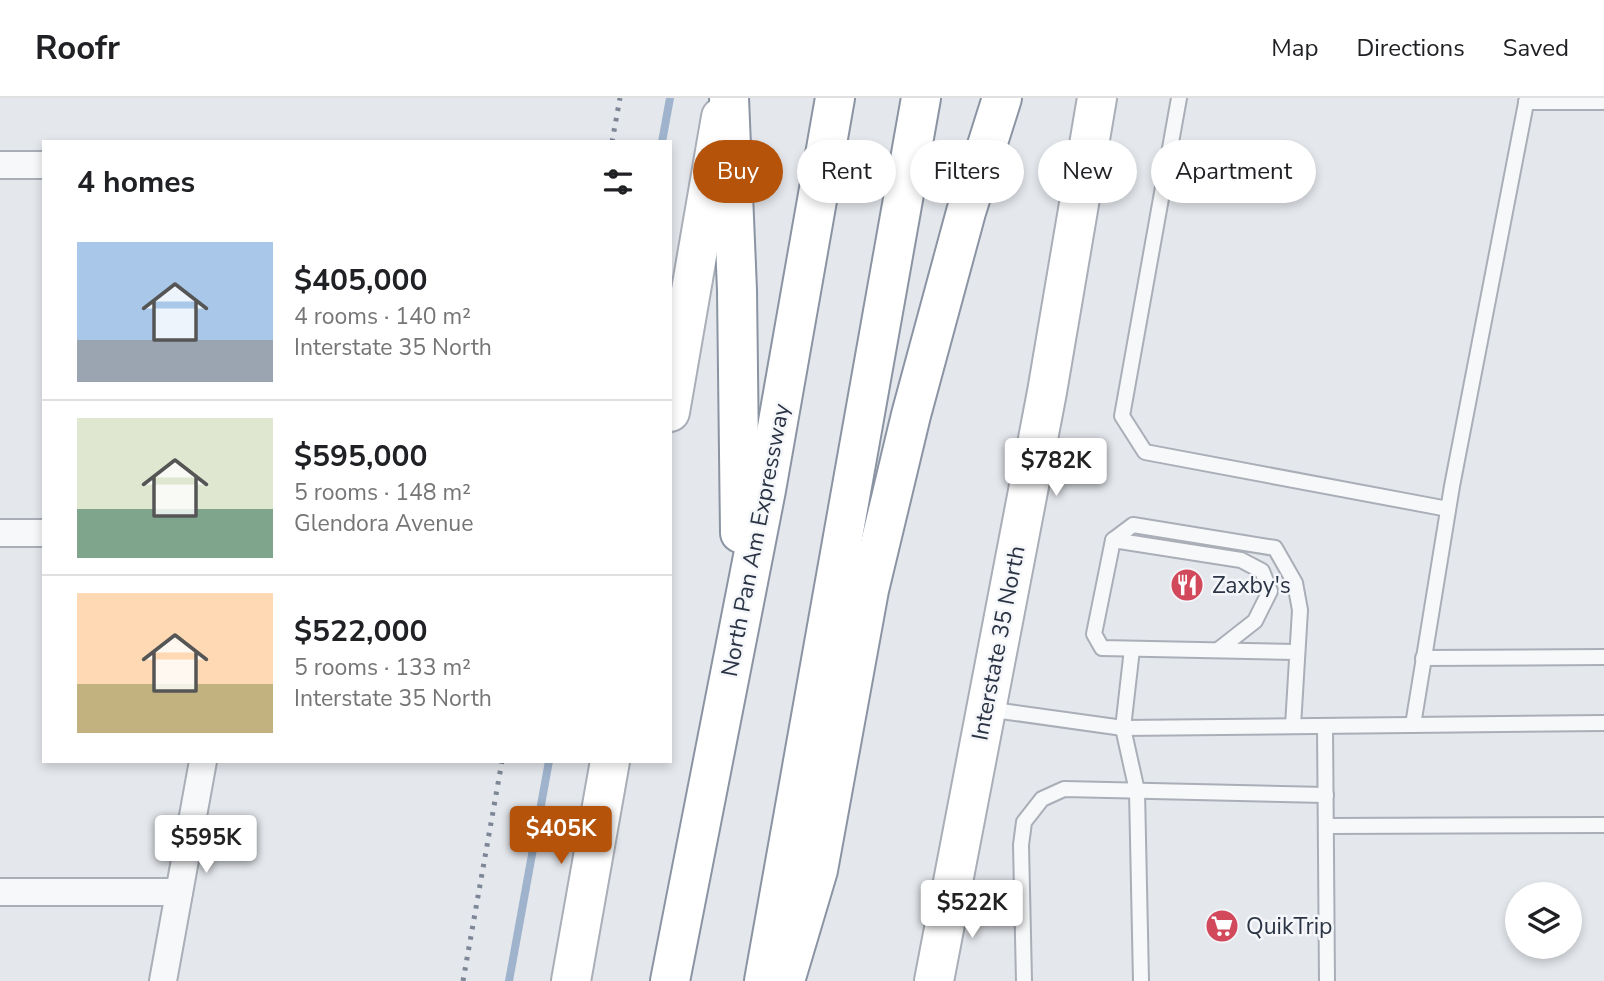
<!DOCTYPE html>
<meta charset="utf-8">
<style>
:root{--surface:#fff;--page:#f6f6f6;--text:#202124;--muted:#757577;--line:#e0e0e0;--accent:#b45309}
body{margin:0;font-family:"Nunito Sans",sans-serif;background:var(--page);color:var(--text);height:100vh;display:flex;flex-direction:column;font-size:26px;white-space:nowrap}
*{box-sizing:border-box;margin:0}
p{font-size:23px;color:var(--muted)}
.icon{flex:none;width:38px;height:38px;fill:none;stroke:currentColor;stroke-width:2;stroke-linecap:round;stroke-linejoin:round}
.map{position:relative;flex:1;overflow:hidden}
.panel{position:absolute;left:42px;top:42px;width:630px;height:623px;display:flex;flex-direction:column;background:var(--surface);border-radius:0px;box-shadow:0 4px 10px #0003}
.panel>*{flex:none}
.guide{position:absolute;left:693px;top:42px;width:665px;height:63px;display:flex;gap:14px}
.buttons{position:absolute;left:1505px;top:784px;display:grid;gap:14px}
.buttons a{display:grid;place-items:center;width:77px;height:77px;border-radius:50%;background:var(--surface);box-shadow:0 4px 10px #0003;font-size:35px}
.price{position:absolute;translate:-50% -60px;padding:0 16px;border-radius:7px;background:#fff;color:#222;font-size:23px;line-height:46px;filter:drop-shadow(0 2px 4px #0008)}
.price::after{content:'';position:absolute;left:50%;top:42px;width:21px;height:16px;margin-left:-10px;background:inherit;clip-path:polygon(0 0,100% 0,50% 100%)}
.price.on{background:var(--accent);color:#fff}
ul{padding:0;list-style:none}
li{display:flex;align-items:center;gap:21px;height:175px;padding:0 35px}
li+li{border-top:2px solid var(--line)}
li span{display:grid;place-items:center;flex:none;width:196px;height:140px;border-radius:0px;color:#555}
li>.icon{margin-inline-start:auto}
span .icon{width:84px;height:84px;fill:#fffc;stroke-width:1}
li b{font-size:30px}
h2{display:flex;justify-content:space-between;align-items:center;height:84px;padding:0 35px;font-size:30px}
.pill{padding:0 24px;border-radius:32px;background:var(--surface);box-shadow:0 4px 10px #0003;font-size:24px;line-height:63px}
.pill.on{background:var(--accent);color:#fff}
header{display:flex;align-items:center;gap:42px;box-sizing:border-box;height:98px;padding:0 35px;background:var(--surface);border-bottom:2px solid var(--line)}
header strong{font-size:33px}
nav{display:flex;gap:38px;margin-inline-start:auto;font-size:24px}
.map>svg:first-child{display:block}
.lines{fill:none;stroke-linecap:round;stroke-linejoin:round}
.stream{stroke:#9fb4cc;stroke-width:8}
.lane-casing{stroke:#a9aeb7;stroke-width:18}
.street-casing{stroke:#a9aeb7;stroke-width:30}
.secondary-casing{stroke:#a9aeb7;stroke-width:42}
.highway-casing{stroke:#8b94a3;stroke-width:42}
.lane{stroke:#f7f8fa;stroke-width:14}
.street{stroke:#f7f8fa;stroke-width:26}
.secondary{stroke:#fff;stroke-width:38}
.highway{stroke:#fff;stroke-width:38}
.rail{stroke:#7d8696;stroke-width:5;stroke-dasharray:3.5 7;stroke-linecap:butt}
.labels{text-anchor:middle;stroke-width:5;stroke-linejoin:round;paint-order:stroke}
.street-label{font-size:23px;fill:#2b3445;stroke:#f4f6f9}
.poi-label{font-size:23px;fill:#2b3445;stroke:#f4f6f9;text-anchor:start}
</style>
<header>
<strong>Roofr</strong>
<nav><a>Map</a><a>Directions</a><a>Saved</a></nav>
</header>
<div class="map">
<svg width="1604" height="883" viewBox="0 0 1604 883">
<rect width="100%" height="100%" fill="#e4e7ec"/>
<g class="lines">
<g class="stream">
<path d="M662,44L670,0"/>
<path d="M509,883L549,663"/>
</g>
<defs>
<g id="lane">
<path d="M1179,0L1122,318L1145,354L1448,411"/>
<path d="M1526,4H1604"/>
<path d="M1113,442L1241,462L1262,473L1270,493L1255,523L1218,552"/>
<path d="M1132,551L1123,630L1137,693L1141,883"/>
<path d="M1423,560L1604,559"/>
<path d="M987,611L1123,630L1604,625"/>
<path d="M1413,627L1452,388L1527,0"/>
<path d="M1293,628L1300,512L1295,485L1275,450L1133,427L1113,442L1094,536L1102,550L1296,554"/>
<path d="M1325,628L1327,883"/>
<path d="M1326,728L1604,727"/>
<path d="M1024,883L1021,747L1024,724L1042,701L1064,691L1326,697"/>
</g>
<g id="street">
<path d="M0,67H44"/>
<path d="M0,435H44"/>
<path d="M0,794H179"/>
<path d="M163,883L203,663"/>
</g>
<g id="secondary">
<path d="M670,314L721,19"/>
<path d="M571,883L610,663"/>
<path d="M934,883L1047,294L1097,0"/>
</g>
<g id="highway">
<path d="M729,0L737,192L740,435"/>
<path d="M670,883L766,392L835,0"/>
<path d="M764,883L921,0"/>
<path d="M785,883L818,772L869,492L911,317L966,114L1002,0"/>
</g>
</defs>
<use href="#lane" class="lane-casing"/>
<use href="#street" class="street-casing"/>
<use href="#secondary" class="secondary-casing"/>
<use href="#highway" class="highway-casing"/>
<use href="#lane" class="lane"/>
<use href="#street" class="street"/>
<use href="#secondary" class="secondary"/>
<use href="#highway" class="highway"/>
<g class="rail">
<path d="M612,44L620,0"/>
<path d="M463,883L502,663"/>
</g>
</g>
<defs>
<symbol id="restaurant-disc" viewBox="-11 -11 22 22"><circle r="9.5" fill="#d1495b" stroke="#f4f6f9"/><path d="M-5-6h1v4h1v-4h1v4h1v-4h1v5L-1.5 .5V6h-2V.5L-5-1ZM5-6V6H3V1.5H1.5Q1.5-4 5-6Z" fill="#fff"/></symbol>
<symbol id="supermarket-disc" viewBox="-11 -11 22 22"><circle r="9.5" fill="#d1495b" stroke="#f4f6f9"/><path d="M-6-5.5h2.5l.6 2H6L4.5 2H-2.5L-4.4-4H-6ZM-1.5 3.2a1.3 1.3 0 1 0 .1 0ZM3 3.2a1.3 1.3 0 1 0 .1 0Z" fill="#fff"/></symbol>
</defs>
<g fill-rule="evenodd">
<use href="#restaurant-disc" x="1168" y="468" width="38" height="38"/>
<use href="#supermarket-disc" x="1203" y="809" width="38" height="38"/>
</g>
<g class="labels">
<g class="street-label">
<text transform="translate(755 442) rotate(-79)" y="8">North Pan Am Expressway</text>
<text transform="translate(998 545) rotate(-79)" y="8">Interstate 35 North</text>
</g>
<g class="poi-label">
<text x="1212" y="495">Zaxby's</text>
<text x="1246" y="836">QuikTrip</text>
</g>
</g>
</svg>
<div class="buttons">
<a><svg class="icon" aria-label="layers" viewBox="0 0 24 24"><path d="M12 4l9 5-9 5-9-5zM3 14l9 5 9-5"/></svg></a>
</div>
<b class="price" style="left:1056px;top:400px">$782K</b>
<b class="price on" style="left:561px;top:768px">$405K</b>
<b class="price" style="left:206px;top:777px">$595K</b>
<b class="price" style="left:972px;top:842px">$522K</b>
<div class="guide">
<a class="pill on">Buy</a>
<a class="pill">Rent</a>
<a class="pill">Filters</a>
<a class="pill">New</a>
<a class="pill">Apartment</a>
</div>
<section class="panel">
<h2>4 homes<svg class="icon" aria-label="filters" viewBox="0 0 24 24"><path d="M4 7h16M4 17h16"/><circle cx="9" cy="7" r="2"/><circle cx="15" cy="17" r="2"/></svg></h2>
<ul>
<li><span style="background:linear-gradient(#a9c7e8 70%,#9aa5b1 0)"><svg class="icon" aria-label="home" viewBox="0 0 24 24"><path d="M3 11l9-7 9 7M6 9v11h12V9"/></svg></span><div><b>$405,000</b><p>4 rooms · 140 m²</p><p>Interstate 35 North</p></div></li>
<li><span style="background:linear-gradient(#dfe7d0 65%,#7fa58c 0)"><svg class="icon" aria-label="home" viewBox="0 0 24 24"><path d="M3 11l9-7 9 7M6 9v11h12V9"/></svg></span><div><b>$595,000</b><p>5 rooms · 148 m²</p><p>Glendora Avenue</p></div></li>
<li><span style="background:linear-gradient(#ffd9b3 65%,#c2b280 0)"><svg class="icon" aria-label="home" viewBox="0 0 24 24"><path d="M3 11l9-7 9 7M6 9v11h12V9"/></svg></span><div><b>$522,000</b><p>5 rooms · 133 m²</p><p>Interstate 35 North</p></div></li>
</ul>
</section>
</div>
